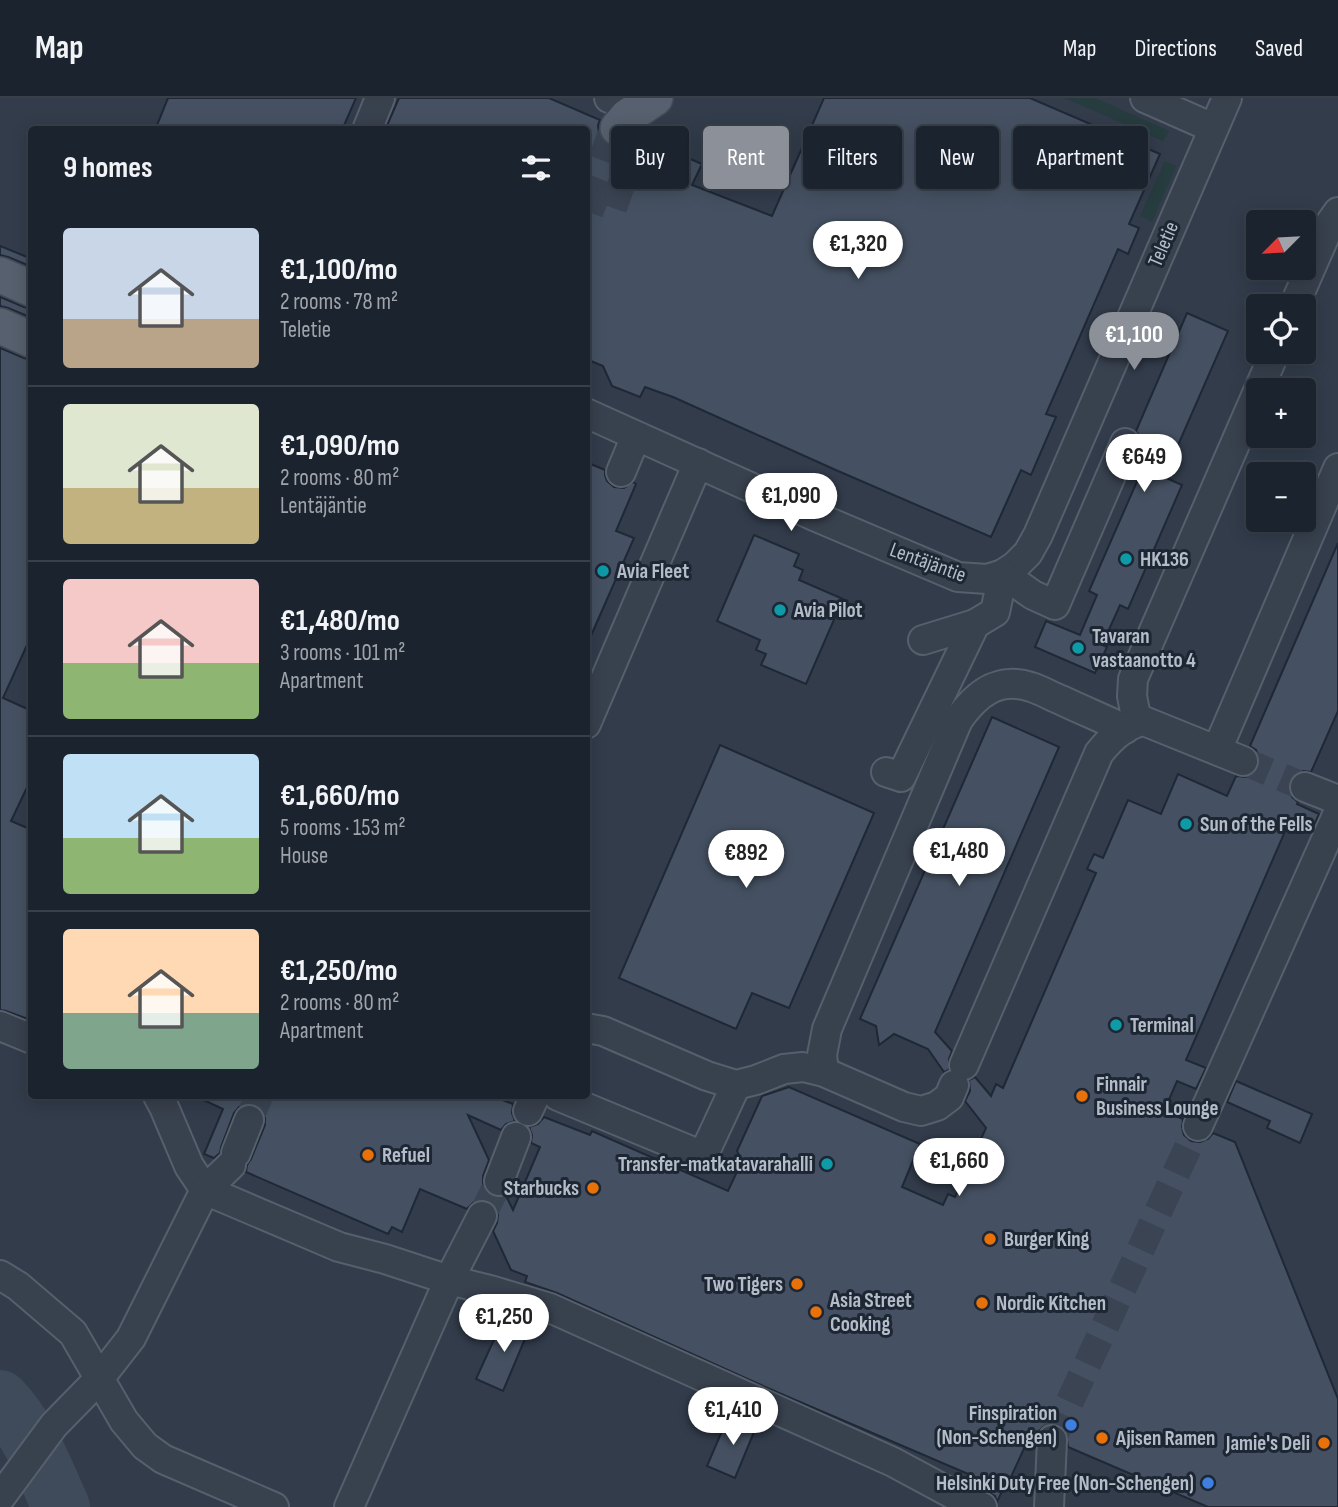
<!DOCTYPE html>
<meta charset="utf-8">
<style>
:root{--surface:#1b232e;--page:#282f3a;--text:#f1f3f6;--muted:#a0a4aa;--line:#39404a;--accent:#8c9099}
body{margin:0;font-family:"Sofia Sans Condensed",sans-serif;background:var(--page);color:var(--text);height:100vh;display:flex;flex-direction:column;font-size:26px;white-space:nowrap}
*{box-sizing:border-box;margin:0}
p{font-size:23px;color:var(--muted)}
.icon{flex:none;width:38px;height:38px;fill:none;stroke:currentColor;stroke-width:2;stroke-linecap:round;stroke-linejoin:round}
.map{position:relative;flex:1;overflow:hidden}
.sheet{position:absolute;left:28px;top:28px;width:562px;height:973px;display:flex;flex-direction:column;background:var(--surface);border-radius:7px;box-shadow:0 4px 18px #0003,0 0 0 2px var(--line)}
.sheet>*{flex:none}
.guide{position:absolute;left:611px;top:28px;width:621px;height:63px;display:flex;gap:14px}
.needle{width:46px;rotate:246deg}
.controls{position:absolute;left:1246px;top:112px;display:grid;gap:14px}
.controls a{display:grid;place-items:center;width:70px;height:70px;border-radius:7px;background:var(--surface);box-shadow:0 4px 18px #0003,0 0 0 2px var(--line);font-size:35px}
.price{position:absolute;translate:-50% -60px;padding:0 16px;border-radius:24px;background:#fff;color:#222;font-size:23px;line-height:46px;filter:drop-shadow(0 2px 4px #0008)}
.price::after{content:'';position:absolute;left:50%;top:42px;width:21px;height:16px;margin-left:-10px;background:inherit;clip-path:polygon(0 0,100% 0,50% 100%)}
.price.on{background:var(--accent);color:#fff}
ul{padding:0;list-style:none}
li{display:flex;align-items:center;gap:21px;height:175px;padding:0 35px}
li+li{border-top:2px solid var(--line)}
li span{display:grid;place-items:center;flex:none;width:196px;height:140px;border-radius:7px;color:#555}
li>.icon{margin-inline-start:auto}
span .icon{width:84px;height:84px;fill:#fffc;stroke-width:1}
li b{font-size:30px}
h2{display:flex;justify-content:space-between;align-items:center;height:84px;padding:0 35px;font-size:30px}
.chip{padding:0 24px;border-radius:7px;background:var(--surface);box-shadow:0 4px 18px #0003,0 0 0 2px var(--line);font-size:24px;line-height:63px}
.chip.on{background:var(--accent);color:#fff}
header{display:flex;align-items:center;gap:42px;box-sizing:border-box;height:98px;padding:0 35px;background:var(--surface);border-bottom:2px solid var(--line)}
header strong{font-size:33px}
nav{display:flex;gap:38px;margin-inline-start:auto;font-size:24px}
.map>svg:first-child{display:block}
.airport{fill:#323c4b;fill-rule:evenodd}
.green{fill:#263c3f}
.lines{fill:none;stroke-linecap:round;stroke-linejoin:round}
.taxiway{stroke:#3f4a5a;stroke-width:58}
.building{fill:#455162;stroke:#1f2835;stroke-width:2}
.minor-tunnel{stroke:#3a4453;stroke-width:28;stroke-dasharray:28 14;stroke-linecap:butt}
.major-tunnel{stroke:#3a4453;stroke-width:35;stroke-dasharray:35 18;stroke-linecap:butt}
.minor-casing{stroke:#565f6c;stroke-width:32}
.major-casing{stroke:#414a57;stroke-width:38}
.minor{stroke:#38414e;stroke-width:28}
.major{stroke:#56606e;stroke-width:35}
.culture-dot{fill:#0f9aa8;stroke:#1d2633;stroke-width:2.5}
.food-dot{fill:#e8710a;stroke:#1d2633;stroke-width:2.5}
.shop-dot{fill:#3f7fe0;stroke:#1d2633;stroke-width:2.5}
.labels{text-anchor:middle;stroke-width:6;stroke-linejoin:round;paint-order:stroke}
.street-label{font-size:21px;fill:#b4bcc9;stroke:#1d2633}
.poi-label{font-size:21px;font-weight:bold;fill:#b4bcc9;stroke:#1d2633;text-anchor:start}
</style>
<header>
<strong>Map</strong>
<nav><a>Map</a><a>Directions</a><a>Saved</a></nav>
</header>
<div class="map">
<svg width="1338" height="1409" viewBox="0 0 1338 1409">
<rect width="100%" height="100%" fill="#242f3e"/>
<path class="airport" d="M0,0H1338V1409H0ZM32,32H586V998H32ZM1258,124H1304V170H1258ZM1258,208H1304V254H1258ZM1258,292H1304V338H1258ZM1258,376H1304V422H1258Z"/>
<g class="green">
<path d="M1065,0H1095L1169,33L1163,43Z"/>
<path d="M1165,63L1176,68L1152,124L1140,118Z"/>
</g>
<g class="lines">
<path class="taxiway" d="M0,1301C29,1331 44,1371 61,1409"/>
</g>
<g class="building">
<path d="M168,0H356L342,32H155Z"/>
<path d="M399,0H549L600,22L598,27L599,36L606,46L614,50L624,49L637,38L656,46L702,66L692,87L772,118L824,0H1030L1160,56L1129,126L1139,130L1128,156L1118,151L1046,316L1056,319L1031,377L1021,372L991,439L838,373L673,299L645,289L640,299L612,288L603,268L586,261V32H385Z"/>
<path d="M0,148L32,161V169L8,159L0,157Z"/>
<path d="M0,199L24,209L32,211V220L8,210L0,208Z"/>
<path d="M1187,215L1228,233L1164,379L1182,387L1128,511L1120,507L1102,547L1107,549L1095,575L1035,549L1046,523L1080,537L1097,497L1089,493L1153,347L1141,342L1136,333Z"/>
<path d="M0,250L24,260L32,262V536L3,600L32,613V679L11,723L32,732V914L28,921L6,913L0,912Z"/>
<path d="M586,364L605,372V377L607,383L614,389L624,390L633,384L636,386L616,433L634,440L586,549Z"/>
<path d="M754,437L799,456L794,468L803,472L799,482L843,501L806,586L761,567L766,556L756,552L760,542L717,523Z"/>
<path d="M1338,445V613L1311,674L1303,673L1295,676L1290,682L1289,691L1292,699L1298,704L1297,706L1319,716L1311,734L1289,724L1186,962L1206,970L1196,991L1177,983L1164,1013L1183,1021L1182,1030L1184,1037L1191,1043L1200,1044L1208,1041L1213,1035L1235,1044L1338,1301V1409H1208L1068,1349L1066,1334L1060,1328L1052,1325L1044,1328L1037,1335L1032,1333L1005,1392L1003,1391L997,1404L995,1398L983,1392L987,1384L772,1292L557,1195L525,1184L527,1178L511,1172L493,1133L497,1125L498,1117L496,1108L489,1103L482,1101L474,1104L467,1111L420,1091L402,1134L392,1129L388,1136L246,1074L247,1067L251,1061L265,1027V1020L262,1012L254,1006H246L239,1009L234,1015L221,1049L220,1055L214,1060L204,1056L223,1011L195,998H492L513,1006L512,1015L515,1023L506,1026L501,1032L468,1017L489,1062L483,1078V1085L486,1093L494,1099H501L506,1098L513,1112L540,1049L531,1045L532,1037L529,1029L538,1026L544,1019L590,1037L592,1033L728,1093L742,1063L737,1053L762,998L789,989L920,1046L902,1089L943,1107L948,1096L955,1099L986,1030L965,1003L970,993L969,982L975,979L991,998L996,986L1003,990L1096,775L1087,771L1094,756L1103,760L1128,702L1161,716L1178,676L1227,698L1236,678L1246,679L1254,676L1259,669V660L1256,652L1250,648Z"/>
<path d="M992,619L1059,649L935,934L952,953L949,961V972L944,974L928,951L894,936L879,947L876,928L860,921Z"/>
<path d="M720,647L874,715L789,910L752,895L736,931L619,880Z"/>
<path d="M1236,983L1312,1016L1300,1045L1267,1030L1270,1023L1227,1004Z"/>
<path d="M516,1217L533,1222L503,1293L476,1281L497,1235L506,1239Z"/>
<path d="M743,1315L759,1322L735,1380L707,1368L722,1333L733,1337Z"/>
</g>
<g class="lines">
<g class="minor-tunnel">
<path d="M613,110L638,39"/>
<path d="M1243,663L1305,689"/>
<path d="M249,1022L259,998"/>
<path d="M482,1118L499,1083"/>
<path d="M1052,1342L1198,1028"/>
</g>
<path class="major-tunnel" d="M586,113L618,30"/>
<defs>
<g id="minor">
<path d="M609,0L620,4L646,5"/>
<path d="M1145,0L1213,30"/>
<path d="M367,32L380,0"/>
<path d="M1294,208L1331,124L1338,114"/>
<path d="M586,315L812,417L958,479L987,481L1003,476L1015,468L1028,455L1038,437L1227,0"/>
<path d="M621,374L636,338"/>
<path d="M1003,476L1033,497L1055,507L1125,345"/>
<path d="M923,542L975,526L995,514L1003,476"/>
<path d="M1137,624L1132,598L1133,581L1275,254"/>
<path d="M586,626L698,365"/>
<path d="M1217,652L1338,370"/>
<path d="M886,674L901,679L975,526"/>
<path d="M1305,689L1338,702"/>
<path d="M0,928L32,941"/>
<path d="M586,930L603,933L707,978L736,987L756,982L784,971L803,969L824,974L904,1009L921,1013L937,1008L949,999L954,987"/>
<path d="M964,967L1099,655C1111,640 1125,626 1144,623L1243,663"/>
<path d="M824,974L822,957L827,931L958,622C976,596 998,578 1031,589C1041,592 1051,598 1061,602C1082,612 1104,621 1125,631"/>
<path d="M158,998L164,1009L189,1068L205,1092L339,1149L385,1161L449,1182L490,1192L550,1210L893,1364L962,1401L982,1409"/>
<path d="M558,998L703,1058L736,987"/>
<path d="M528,1013L535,998"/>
<path d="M1198,1028L1338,715"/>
<path d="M236,1055L249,1022"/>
<path d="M499,1083L516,1039"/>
<path d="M0,1177L18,1188L73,1235L124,1323L145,1348L163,1361L274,1409"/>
<path d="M0,1400L54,1327L99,1281L131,1240L205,1092L231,1067"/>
<path d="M349,1409L449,1182L482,1118"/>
<path d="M1049,1409L1052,1342"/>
</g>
<g id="major">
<path d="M618,30L627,19L655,0"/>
<path d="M0,177L32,191"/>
<path d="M0,228L32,242"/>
</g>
</defs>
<use href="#minor" class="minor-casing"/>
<use href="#major" class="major-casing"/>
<use href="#minor" class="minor"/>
<use href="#major" class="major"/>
</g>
<g class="culture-dot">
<circle cx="1126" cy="461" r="7"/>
<circle cx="603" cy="473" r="7"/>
<circle cx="780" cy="512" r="7"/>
<circle cx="1078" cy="550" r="7"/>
<circle cx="1186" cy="726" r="7"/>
<circle cx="1116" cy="927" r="7"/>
<circle cx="827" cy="1066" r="7"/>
</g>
<g class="food-dot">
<circle cx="1082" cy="998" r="7"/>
<circle cx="368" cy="1057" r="7"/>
<circle cx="593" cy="1090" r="7"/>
<circle cx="990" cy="1141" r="7"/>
<circle cx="797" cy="1186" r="7"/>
<circle cx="982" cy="1205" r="7"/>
<circle cx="816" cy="1214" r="7"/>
<circle cx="1102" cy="1340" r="7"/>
<circle cx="1324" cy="1345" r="7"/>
</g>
<g class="shop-dot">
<circle cx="1071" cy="1327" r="7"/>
<circle cx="1208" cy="1385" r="7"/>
</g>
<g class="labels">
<g class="street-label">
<text transform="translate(1163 146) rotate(-67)" y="7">Teletie</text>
<text transform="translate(928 464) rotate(20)" y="7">Lentäjäntie</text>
</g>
<g class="poi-label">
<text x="1140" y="468">HK136</text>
<text x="617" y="480">Avia Fleet</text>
<text x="794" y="519">Avia Pilot</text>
<text x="1092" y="545">Tavaran<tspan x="1092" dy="24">vastaanotto 4</tspan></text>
<text x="1200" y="733">Sun of the Fells</text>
<text x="1130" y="934">Terminal</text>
<text x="1096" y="993">Finnair<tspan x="1096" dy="24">Business Lounge</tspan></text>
<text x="382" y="1064">Refuel</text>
<text x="813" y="1073" text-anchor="end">Transfer-matkatavarahalli</text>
<text x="579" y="1097" text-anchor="end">Starbucks</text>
<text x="1004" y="1148">Burger King</text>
<text x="783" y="1193" text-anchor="end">Two Tigers</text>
<text x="830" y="1209">Asia Street<tspan x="830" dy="24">Cooking</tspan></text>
<text x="996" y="1212">Nordic Kitchen</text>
<text x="1057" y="1322" text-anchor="end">Finspiration<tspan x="1057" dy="24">(Non-Schengen)</tspan></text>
<text x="1116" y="1347">Ajisen Ramen</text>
<text x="1310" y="1352" text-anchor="end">Jamie's Deli</text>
<text x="1194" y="1392" text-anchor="end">Helsinki Duty Free (Non-Schengen)</text>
</g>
</g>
</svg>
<div class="controls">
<a><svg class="needle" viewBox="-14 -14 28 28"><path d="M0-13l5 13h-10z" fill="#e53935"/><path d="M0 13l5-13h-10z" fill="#a0a4aa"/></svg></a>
<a><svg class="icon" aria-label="locate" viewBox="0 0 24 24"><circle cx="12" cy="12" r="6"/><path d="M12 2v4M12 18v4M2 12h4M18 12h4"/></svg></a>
<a>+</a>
<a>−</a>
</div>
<b class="price" style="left:858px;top:183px">€1,320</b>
<b class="price on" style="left:1134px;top:274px">€1,100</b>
<b class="price" style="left:1144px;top:396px">€649</b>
<b class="price" style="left:791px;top:435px">€1,090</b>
<b class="price" style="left:959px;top:790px">€1,480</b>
<b class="price" style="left:746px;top:792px">€892</b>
<b class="price" style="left:959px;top:1100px">€1,660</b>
<b class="price" style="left:504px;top:1256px">€1,250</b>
<b class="price" style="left:733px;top:1349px">€1,410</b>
<div class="guide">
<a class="chip">Buy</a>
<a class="chip on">Rent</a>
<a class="chip">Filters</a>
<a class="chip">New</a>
<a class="chip">Apartment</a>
</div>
<section class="sheet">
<h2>9 homes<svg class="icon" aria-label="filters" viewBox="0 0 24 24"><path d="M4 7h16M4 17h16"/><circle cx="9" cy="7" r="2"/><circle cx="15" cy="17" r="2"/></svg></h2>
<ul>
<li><span style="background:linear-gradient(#c9d6e8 65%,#b9a48a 0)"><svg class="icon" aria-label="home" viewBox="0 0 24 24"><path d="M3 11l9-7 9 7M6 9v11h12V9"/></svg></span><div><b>€1,100/mo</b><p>2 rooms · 78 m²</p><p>Teletie</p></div></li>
<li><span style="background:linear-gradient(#dfe7d0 60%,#c2b280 0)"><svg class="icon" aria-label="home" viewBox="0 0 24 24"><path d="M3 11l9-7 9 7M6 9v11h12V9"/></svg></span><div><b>€1,090/mo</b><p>2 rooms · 80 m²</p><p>Lentäjäntie</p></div></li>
<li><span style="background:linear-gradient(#f6c9c9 60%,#8fb573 0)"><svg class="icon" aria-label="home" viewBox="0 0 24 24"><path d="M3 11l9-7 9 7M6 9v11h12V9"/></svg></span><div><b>€1,480/mo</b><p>3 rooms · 101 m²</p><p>Apartment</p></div></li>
<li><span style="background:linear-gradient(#bfe0f5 60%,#8fb573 0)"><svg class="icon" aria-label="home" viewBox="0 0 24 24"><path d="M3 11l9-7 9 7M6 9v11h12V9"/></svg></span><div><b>€1,660/mo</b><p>5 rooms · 153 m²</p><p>House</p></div></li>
<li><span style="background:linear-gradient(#ffd9b3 60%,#7fa58c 0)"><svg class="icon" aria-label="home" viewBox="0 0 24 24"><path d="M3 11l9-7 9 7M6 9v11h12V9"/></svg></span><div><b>€1,250/mo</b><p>2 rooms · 80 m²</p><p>Apartment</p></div></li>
</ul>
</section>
</div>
